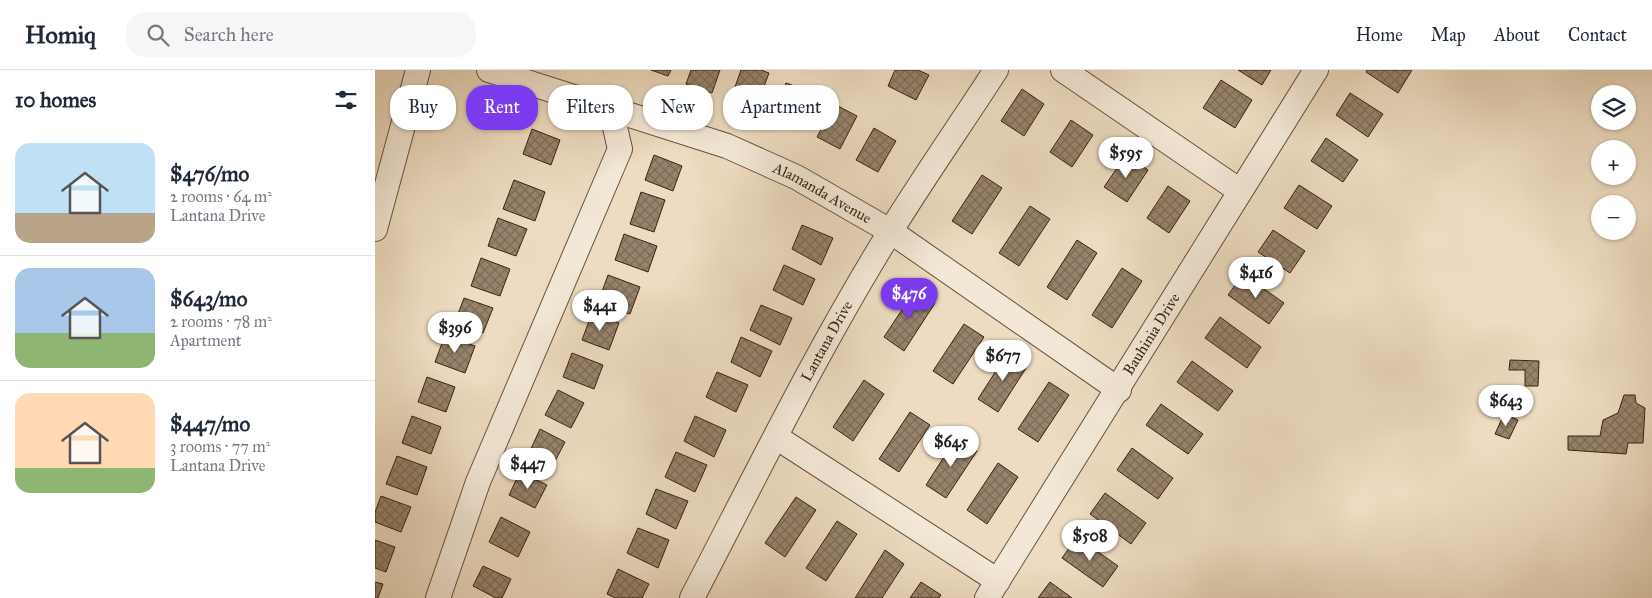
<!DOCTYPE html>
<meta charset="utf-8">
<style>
:root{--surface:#fff;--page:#f6f6f7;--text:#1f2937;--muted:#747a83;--line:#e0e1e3;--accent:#7c3aed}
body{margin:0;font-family:"IM FELL Great Primer",serif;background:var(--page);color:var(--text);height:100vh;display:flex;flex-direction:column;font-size:19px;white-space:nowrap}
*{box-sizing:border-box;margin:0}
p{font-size:16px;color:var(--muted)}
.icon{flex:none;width:28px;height:28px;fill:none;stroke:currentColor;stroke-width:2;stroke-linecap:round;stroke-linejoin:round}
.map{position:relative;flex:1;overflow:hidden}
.drawer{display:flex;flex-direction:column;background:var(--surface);width:375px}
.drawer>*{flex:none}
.top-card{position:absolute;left:15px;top:15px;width:475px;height:45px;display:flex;gap:10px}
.controls{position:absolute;left:1216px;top:15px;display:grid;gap:10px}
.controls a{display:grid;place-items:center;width:45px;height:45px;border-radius:50%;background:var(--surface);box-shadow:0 1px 4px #0004;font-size:25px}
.price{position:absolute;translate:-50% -42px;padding:0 11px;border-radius:18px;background:#fff;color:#222;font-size:16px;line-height:32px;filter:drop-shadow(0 1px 2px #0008)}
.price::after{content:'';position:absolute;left:50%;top:30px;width:15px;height:11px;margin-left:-8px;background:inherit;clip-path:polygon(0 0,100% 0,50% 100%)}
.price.current{background:var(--accent);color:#fff}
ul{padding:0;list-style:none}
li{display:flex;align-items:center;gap:15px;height:125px;padding:0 15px}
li+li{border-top:1px solid var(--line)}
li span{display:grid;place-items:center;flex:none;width:140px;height:100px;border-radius:15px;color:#555}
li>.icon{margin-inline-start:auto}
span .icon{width:60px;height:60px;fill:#fffc;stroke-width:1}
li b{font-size:21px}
h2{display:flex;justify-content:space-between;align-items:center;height:60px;padding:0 15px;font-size:21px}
.chip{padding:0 18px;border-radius:20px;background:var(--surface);box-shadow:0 1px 4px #0004;font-size:18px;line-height:45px}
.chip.current{background:var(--accent);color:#fff}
header{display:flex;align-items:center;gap:30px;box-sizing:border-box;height:70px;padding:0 25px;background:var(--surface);border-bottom:1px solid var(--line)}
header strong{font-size:24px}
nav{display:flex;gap:28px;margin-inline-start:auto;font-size:18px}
.search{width:350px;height:45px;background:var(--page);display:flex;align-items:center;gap:12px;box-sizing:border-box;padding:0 18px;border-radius:20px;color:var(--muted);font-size:19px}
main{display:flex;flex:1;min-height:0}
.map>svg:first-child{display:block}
.building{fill:url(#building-cross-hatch);stroke:#39230f}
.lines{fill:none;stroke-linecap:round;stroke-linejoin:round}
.street-casing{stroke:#66513c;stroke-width:26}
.street{stroke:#f3e8d7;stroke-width:24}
.labels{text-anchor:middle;stroke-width:4;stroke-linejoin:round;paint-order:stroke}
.street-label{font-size:15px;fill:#39230f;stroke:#f3e8d7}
</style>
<header>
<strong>Homiq</strong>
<div class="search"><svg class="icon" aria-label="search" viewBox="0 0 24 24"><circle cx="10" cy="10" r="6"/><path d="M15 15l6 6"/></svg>Search here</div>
<nav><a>Home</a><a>Map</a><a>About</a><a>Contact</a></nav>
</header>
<main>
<section class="drawer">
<h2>10 homes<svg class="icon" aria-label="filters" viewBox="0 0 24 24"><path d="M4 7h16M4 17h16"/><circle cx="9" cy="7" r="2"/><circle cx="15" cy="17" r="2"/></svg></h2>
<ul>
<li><span style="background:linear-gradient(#bfe0f5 70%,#b9a48a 0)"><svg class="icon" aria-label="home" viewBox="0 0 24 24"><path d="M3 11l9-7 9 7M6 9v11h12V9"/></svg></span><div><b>$476/mo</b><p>2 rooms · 64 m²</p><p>Lantana Drive</p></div></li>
<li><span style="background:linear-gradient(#a9c7e8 65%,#8fb573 0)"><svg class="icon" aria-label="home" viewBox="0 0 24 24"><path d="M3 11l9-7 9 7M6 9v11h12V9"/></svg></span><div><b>$643/mo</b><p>2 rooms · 78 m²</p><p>Apartment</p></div></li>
<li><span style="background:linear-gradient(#ffd9b3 75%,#8fb573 0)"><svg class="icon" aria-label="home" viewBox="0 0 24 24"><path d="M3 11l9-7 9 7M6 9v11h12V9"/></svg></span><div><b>$447/mo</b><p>3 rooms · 77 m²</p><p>Lantana Drive</p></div></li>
</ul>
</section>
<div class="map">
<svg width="1277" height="528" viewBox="0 0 1277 528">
<defs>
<pattern id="building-cross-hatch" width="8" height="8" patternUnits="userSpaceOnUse" patternTransform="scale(1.25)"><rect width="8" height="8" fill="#97836c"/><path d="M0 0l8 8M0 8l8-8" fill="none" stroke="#7c6b57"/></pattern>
</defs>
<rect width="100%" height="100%" fill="#eddcc1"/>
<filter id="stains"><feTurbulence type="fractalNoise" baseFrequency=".004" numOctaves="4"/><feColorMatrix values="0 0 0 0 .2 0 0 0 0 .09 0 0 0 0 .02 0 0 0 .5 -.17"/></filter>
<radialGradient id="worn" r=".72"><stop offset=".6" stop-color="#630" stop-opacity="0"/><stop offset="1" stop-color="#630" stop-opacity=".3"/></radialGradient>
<g class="building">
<path d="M276,0H296L293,6Z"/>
<path d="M316,0H345L337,23L311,14Z"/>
<path d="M366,0H386L394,3L380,41L355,31Z"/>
<path d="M520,0H543L554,5L541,30L513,16Z"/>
<path d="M863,0H896L887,15Z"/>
<path d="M992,0H1037L1023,23L991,2Z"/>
<path d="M846,10L877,30L860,58L828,38Z"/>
<path d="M411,13L436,22L423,57L399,48Z"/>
<path d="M647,19L669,34L649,66L626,51Z"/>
<path d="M975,23L1008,44L993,67L961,45Z"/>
<path d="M459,34L482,46L465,79L442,67Z"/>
<path d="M696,50L718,65L697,97L675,82Z"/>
<path d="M499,58L521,71L503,102L481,90Z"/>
<path d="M157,59L185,70L176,95L148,84Z"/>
<path d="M951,68L983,90L968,112L936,91Z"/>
<path d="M279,85L307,96L298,121L270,110Z"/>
<path d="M751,85L773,100L752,132L729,117Z"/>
<path d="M607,105L627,118L597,164L577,151Z"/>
<path d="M139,110L170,122L160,151L128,139Z"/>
<path d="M924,115L957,136L942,159L909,138Z"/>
<path d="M793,116L815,131L794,163L772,148Z"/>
<path d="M266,122L290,130L279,162L255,154Z"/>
<path d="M655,136L675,149L644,196L624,183Z"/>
<path d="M123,148L152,159L141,186L113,176Z"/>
<path d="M427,155L458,168L446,195L417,179Z"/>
<path d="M898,160L930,181L915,203L883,182Z"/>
<path d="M249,164L282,176L273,202L240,190Z"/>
<path d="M702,170L722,183L692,230L672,217Z"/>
<path d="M106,188L135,199L125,226L96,216Z"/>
<path d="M409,195L440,209L428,235L398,220Z"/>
<path d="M747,198L767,211L737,258L717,245Z"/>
<path d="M868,204L909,233L894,254L853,225Z"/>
<path d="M233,205L265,217L255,244L223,233Z"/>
<path d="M540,220L560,233L529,281L509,267Z"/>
<path d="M89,228L118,238L108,263L80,252Z"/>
<path d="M386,235L417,248L405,275L375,260Z"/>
<path d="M217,243L244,253L234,280L207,270Z"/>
<path d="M845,247L886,277L872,298L830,268Z"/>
<path d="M589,254L609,267L578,314L558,301Z"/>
<path d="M70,265L100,276L90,303L60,292Z"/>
<path d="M366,267L397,281L385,307L356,292Z"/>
<path d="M633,282L653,295L623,342L603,329Z"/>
<path d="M197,283L228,295L219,319L188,307Z"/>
<path d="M1135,290L1164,291L1163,316H1150V300H1134Z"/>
<path d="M817,291L858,321L843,341L802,312Z"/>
<path d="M342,302L373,315L361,342L331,327Z"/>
<path d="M52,307L80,317L71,342L43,332Z"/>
<path d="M489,310L509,324L478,371L458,357Z"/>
<path d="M674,312L694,325L663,372L643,359Z"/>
<path d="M183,320L209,333L196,358L170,345Z"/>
<path d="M1249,325H1260L1261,333L1270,338L1268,373H1253L1251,384L1193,380V366H1225L1228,350L1243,343Z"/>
<path d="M786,334L828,364L813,384L771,355Z"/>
<path d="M535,342L555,355L524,402L504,389Z"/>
<path d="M1129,344L1143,350L1134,369L1120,364Z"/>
<path d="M37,346L66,357L56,384L27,373Z"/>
<path d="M320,346L351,360L339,387L309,371Z"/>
<path d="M165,359L190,372L178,395L154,383Z"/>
<path d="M581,368L602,381L571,428L551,415Z"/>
<path d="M757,378L798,408L783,429L742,400Z"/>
<path d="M301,382L332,395L320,422L290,407Z"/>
<path d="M22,386L52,397L42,425L11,414Z"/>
<path d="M623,393L643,407L612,454L592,440Z"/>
<path d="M145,402L172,415L160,438L134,425Z"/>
<path d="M281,419L313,431L301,459L271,444Z"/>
<path d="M730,423L771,453L756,474L715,444Z"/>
<path d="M6,426L36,437L26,462L0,452V442Z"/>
<path d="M421,427L441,440L410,487L390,473Z"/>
<path d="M126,447L155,462L143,487L114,472Z"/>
<path d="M462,451L482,464L451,511L431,498Z"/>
<path d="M263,458L294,470L283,498L252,483Z"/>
<path d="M702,467L743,496L728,517L687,488Z"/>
<path d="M0,470L20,477L11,502L0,498Z"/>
<path d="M510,480L529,494L507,528H480Z"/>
<path d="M108,496L136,509L127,528H121L98,516Z"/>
<path d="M243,499L274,514L267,528H240L232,524Z"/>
<path d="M0,512L8,514L3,528H0Z"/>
<path d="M546,512L566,525L564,528H535Z"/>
<path d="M675,512L697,528H663Z"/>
</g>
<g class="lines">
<defs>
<g id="street">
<path id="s1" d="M114,0L352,76L421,107L515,161L744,320"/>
<path d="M688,0L865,121"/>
<path d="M0,159L43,0"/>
<path d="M401,367L623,511"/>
<path d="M63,528L103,412L245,79L236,40"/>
<path id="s2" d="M317,528C381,405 442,280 515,162C549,107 586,54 621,0"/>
<path id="s3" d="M612,528L941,0"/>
</g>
</defs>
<use href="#street" class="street-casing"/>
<use href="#street" class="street"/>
</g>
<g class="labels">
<g class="street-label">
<text dy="5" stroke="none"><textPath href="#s1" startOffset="356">Alamanda Avenue</textPath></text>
<text dy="5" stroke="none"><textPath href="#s3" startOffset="311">Bauhinia Drive</textPath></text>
<text dy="5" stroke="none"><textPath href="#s2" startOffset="290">Lantana Drive</textPath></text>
</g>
</g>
<rect width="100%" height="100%" filter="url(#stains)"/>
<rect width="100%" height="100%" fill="url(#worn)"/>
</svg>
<div class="controls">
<a><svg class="icon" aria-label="layers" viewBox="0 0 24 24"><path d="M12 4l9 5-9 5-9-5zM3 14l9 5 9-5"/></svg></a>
<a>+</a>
<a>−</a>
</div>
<b class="price" style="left:751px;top:109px">$595</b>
<b class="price" style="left:881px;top:229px">$416</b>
<b class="price current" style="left:534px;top:250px">$476</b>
<b class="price" style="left:225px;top:262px">$441</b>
<b class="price" style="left:80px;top:284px">$396</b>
<b class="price" style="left:628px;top:312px">$677</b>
<b class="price" style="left:1131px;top:357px">$643</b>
<b class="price" style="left:576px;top:398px">$645</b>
<b class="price" style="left:153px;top:420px">$447</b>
<b class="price" style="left:715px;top:492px">$508</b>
<div class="top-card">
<a class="chip">Buy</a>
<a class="chip current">Rent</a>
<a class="chip">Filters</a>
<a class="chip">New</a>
<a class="chip">Apartment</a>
</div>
</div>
</main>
